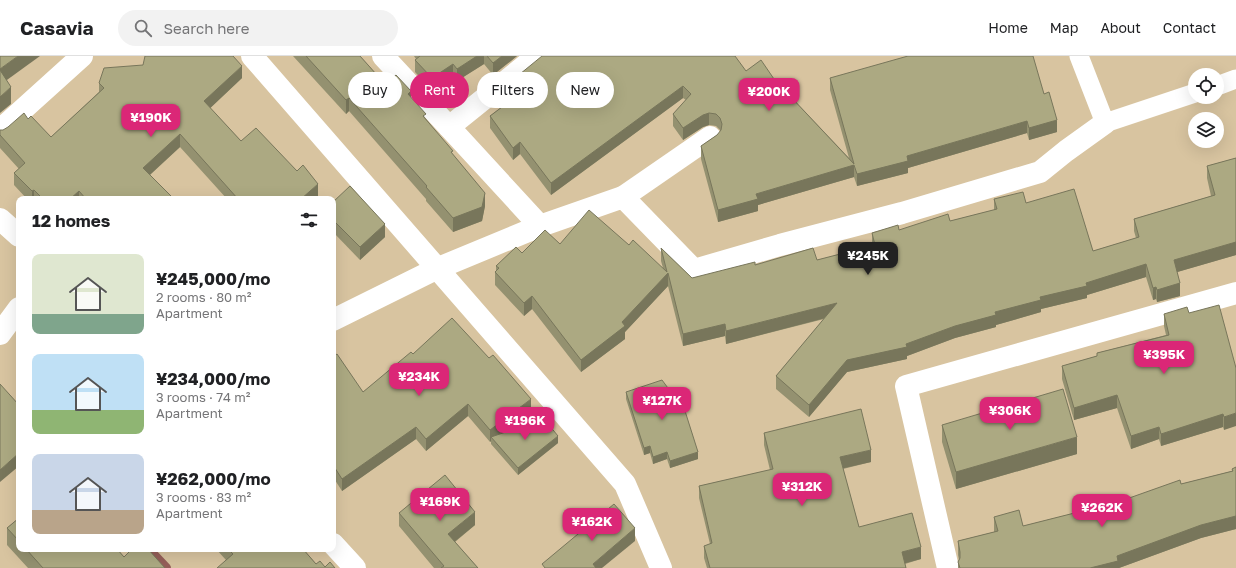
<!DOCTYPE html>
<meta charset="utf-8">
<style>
:root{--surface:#fff;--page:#f2f2f2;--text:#202124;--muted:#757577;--line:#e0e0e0;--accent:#db2777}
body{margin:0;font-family:"Golos Text",sans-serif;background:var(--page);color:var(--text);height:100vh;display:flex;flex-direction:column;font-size:15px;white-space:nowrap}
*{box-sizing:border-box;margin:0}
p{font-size:13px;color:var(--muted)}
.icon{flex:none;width:22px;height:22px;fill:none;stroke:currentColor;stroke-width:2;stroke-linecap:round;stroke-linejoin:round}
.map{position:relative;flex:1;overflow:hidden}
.panel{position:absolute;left:16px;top:140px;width:320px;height:356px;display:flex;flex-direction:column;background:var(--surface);border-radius:8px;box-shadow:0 4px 16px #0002}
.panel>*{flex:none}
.banner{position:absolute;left:348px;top:16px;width:380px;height:36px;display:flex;gap:8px}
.controls{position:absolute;left:1188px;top:12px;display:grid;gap:8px}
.controls a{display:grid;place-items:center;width:36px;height:36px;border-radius:50%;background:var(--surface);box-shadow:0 4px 16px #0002;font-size:20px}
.price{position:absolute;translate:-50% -34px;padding:0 9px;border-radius:8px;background:var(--accent);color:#fff;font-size:13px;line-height:26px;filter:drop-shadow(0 1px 2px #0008)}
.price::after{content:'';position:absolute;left:50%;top:24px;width:12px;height:9px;margin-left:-6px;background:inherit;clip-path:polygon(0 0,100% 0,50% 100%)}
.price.on{background:#222;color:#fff}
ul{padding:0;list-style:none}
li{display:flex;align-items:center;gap:12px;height:100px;padding:0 16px}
li span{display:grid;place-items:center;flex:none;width:112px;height:80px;border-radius:8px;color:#555}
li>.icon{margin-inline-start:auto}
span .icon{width:48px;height:48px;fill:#fffc;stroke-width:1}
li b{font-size:17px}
h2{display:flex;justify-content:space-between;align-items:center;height:48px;padding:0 16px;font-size:17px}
.pill{padding:0 14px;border-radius:18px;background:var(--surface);box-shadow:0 4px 16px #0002;font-size:14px;line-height:36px}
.pill.on{background:var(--accent);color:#fff}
header{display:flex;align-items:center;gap:24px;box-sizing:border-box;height:56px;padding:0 20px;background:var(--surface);border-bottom:1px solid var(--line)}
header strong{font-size:19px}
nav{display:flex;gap:22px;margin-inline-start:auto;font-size:14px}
.search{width:280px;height:36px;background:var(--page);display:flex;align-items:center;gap:10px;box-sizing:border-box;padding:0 14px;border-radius:22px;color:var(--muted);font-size:15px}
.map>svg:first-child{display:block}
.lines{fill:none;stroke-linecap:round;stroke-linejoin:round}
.stream{stroke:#955f59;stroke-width:10}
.service{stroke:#fff;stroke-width:19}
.minor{stroke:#fff;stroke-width:22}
.tertiary{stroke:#fff;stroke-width:22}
.wall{fill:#949170}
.shaded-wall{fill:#78765b}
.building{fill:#aca982;stroke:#78765b}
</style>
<header>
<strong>Casavia</strong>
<div class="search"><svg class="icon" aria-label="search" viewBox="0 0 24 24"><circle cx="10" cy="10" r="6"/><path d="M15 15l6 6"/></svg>Search here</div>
<nav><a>Home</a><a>Map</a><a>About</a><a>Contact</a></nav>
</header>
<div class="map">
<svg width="1236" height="512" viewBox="0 0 1236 512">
<rect width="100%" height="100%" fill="#d8c4a0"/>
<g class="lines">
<path class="stream" d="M148,493L166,512"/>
<g class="service">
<path d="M1079,0L1105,67L1195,37"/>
<path d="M1217,30L1236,23"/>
</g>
<g class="minor">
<path d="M252,0L625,428L661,512"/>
<path d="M383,0L449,71L537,0"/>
<path d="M449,71L540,170"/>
<path d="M0,74L82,0"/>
<path d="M623,141L710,81"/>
<path d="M333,264L436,213L540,170L623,141L694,214L780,189L902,157L1040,116L1066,95L1105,67"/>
<path d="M948,512L906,330L1236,237"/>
</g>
<g class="tertiary">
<path d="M0,163L19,180"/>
<path d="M0,278L19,252"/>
<path d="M333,488L355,512"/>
</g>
</g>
<g class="wall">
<path d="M293,0H360L385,28L411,42L426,63L453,99L485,150L482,165L453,176L426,145V143L349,55L346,58Z"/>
<path d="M414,0H517L493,19L484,8L457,25L453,20L432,34L415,16V4L416,3Z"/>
<path d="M746,15L774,23L849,102L830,34V22L1044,38L1057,76L1029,84L1027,77L908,112V117L857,130L854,121L758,149V155L718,166L701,103V90L717,79L721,75L716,70L709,69L703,71L683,84L673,70V58L686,44L683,42L551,139L520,98L513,104L490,72V60L512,43L509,39V27Z"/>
<path d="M242,22L210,52L241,85L318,140L315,143H227L180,91L150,119L174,143H27L14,129V117L19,113L0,92V74L51,81L99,36V27Z"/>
<path d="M1236,102V199L1177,216L1180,240L1157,246L1156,243L1153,244L1146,221L1087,239V242L1041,253V256L996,269V271L955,282L907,300V303L847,316L809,361L776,333V320L824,263L726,288L725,280L683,290L668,230L625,276V283L581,316L532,253L524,260L495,229V216L496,215V210L522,197L560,188L629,189L663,212L661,205V192L692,222L755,209L817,204L872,190V177L899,174L950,165L994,154V143L1026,147L1093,195L1136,182L1134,175V163L1211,140L1207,122V110Z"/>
<path d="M333,146L385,181L360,204L333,176Z"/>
<path d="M1189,257L1236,312L1224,374L1223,371L1161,390L1159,383L1131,393L1117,352L1074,364L1062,323V310L1097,300V297L1166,279L1164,270V258Z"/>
<path d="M413,298L531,355L502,377L558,387L518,419L491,388V385L490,386L468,360L426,395L416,383L342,435L333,421V301L363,336Z"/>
<path d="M626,336L698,403L670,412L667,403L653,408L650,397L644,399L626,343Z"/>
<path d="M942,369L1077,398L956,433L942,386Z"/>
<path d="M764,377L871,406L843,413L859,471L921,503L905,508L906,512H707L704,502V490L710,488L699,442V430L770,414L764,389Z"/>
<path d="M1236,411V473L1201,482L1119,512H958V506L959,504L958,499V485L994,476V461L1023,470L1118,446L1181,428L1232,415V413Z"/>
<path d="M399,457L475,469L455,486L478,512H434L399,470Z"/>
<path d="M19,462V493H117L124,501L165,512H28L7,489V472Z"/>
<path d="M216,493H303L316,508L325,511L335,512L226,504Z"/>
</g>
<g class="shaded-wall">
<path d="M18,0H40L0,29V13Z"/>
<path d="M477,0H484V8L457,25V13Z"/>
<path d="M502,0H517L493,19V7Z"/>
<path d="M453,8V20L432,34V22Z"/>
<path d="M242,10V22L204,58V45Z"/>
<path d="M683,30V42L551,139V127Z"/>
<path d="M11,31V48L0,57V41Z"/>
<path d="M411,35V49L408,38Z"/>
<path d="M349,42V55L346,58V44Z"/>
<path d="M709,57V69L703,71L683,84V72L703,59Z"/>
<path d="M1057,64V76L1029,84V72Z"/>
<path d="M1027,65V77L908,112V117L857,130V118L907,100Z"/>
<path d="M180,78V91L143,125V112Z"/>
<path d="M520,86V98L513,104V92Z"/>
<path d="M854,109V121L758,149V155L718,166V154L756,138Z"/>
<path d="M318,128V140L315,143H301Z"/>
<path d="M34,134V143H32V135Z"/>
<path d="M79,135V143H70Z"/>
<path d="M485,137V150L482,165L453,176V162Z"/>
<path d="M385,168V181L360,204V191Z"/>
<path d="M1236,186V199L1174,217V204Z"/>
<path d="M1146,208V221L1087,239V242L1041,253V256L996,269V271L955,282L907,300V303L847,316L809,361V349L847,304L906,288L955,270L1040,241Z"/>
<path d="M668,217V230L625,276V283L581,316V304L622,266Z"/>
<path d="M1180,227V240L1157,246V234Z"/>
<path d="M1156,231V243L1153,244V232Z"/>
<path d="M532,240V253L524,260V247Z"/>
<path d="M837,247V259L726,288V275Z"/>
<path d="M725,268V280L683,290V278Z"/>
<path d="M1117,339V352L1074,364V352Z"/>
<path d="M531,343V355L494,383L491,381V385L490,386V374Z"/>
<path d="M468,348V360L426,395V383Z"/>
<path d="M1236,357V370L1224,374V361Z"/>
<path d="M1223,358V371L1161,390V378Z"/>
<path d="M416,371V383L342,435V423Z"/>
<path d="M1159,371V383L1131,393V380Z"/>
<path d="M558,380V387L518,419V412Z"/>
<path d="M1077,381V398L956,433V416Z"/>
<path d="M650,390V397L644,399V392Z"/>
<path d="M871,394V406L840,413V401Z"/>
<path d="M667,396V403L653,408V401Z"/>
<path d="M698,396V403L670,412V405Z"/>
<path d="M19,397V410L0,426V414Z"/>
<path d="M475,456V469L448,491V478Z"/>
<path d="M1236,460V473L1201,482L1119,512H1090L1117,500L1201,469Z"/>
<path d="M635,472V485L602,512H593V508Z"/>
<path d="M921,491V503L902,508V496Z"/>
</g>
<g class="building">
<path d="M0,0H18L0,13Z"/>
<path d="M145,0H233L242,10L204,45L241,85L256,72L297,115L303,109L318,128L301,143H238L180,78L143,112L174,143H86L79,135L70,143H43L34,134L32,135L14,117L25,107L0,79V74H3L8,71L24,57L28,63L31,60L51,81L104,32L99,27L104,12L143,9Z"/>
<path d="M306,0H360L385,28L396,19L411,35L408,38L426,58L423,60L453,95L451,96L485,137L482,151L453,162L426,131L427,130L349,42L346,44Z"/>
<path d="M420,0H477L457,13L453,8L432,22L415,4Z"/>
<path d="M487,0H502L493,7Z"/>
<path d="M542,0H735L746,15L761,4L774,23L854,108L830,22L908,0H1033L1044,38L1049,36L1057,64L1029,72L1027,65L907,100L908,105L857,118L854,109L756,138L758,143L718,154L701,90L717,79L721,74L722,68L720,62L716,58L709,57L703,59L683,72L673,58L691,38L683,30L551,127L520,86L513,92L490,60L518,39L509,27Z"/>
<path d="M0,14L11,31L0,41Z"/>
<path d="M1236,102V186L1174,204L1180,227L1157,234L1156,231L1153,232L1146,208L1086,227L1087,230L1040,241L1041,244L995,256L996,259L955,270L906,288L907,291L847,304L809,349L776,320L837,247L726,275L725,268L683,278L668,217L622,266L625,270L581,304L532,240L524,247L495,216L499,212L496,210L516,191L522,197L545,174L560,188L589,154L629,189L633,184L667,216L661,192L692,222L755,206V209L813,192L817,204L875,189L872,177L898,169L899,174L948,158L950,165L997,153L994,143L1023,136L1026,147L1074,133L1093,195L1139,181L1134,163L1215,139L1207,110Z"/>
<path d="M350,130L385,168L360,191L333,164V146Z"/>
<path d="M1219,249L1236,312V357L1224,361L1223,358L1161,378L1159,371L1131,380L1117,339L1074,352L1062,310L1097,300V297L1169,279L1164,258L1187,251L1189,257Z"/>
<path d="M452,262L489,302L493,299L531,343L490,374L468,348L426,383L416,371L342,423L333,409V301L337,298L363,336L411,296L413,298Z"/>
<path d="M662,324L685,355L698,396L670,405L667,396L653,401L650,390L644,392L626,336Z"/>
<path d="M0,328L19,349V397L0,414Z"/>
<path d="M1063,333L1077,381L956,416L942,369Z"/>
<path d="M861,353L871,394L840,401L859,471L912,457L921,491L902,496L906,512H710L704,490L712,487L699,430L773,413L764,377Z"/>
<path d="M544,363L558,380L518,412L491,381Z"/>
<path d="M1236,411V460L1201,469L1117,500L1118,505L1090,512H960L958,506L960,502V496L958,485L998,475L994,461L1019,454L1023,470L1118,446L1180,424L1181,428L1233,415L1232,413Z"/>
<path d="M445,419L475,456L448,478L478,512H441L444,510L399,457Z"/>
<path d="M614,448L635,472L593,508L596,512H545L542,508Z"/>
<path d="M19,462V485L7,472Z"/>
<path d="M26,493H117L124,501L132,493H148L165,512H43Z"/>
<path d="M228,493H303L316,508L320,505L325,511L330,506L335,512H217L233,498Z"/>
</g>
</svg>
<div class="controls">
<a><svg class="icon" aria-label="locate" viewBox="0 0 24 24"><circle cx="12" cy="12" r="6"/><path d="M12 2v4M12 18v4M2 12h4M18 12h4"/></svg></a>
<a><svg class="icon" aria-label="layers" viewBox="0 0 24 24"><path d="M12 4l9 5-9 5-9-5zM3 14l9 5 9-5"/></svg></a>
</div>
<b class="price" style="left:769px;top:56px">¥200K</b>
<b class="price" style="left:151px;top:82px">¥190K</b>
<b class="price on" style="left:868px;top:220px">¥245K</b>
<b class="price" style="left:1164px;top:319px">¥395K</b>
<b class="price" style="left:419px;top:341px">¥234K</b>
<b class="price" style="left:662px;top:365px">¥127K</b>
<b class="price" style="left:1010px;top:375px">¥306K</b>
<b class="price" style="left:525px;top:385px">¥196K</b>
<b class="price" style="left:802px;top:451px">¥312K</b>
<b class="price" style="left:440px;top:466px">¥169K</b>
<b class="price" style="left:1102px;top:472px">¥262K</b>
<b class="price" style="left:592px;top:486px">¥162K</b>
<div class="banner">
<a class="pill">Buy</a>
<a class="pill on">Rent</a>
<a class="pill">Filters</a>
<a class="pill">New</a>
</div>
<section class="panel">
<h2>12 homes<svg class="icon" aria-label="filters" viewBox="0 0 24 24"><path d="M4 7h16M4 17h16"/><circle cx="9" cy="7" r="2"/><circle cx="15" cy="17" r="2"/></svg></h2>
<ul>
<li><span style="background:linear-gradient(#dfe7d0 75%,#7fa58c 0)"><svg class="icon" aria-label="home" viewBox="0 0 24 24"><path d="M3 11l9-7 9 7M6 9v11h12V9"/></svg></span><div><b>¥245,000/mo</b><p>2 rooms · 80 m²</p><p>Apartment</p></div></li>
<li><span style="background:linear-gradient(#bfe0f5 70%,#8fb573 0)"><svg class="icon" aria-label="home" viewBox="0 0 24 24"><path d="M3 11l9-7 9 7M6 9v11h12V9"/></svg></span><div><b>¥234,000/mo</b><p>3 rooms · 74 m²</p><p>Apartment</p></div></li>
<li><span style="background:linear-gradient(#c9d6e8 70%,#b9a48a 0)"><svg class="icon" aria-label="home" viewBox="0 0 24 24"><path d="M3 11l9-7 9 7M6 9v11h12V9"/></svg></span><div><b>¥262,000/mo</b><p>3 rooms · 83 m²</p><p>Apartment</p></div></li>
</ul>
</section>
</div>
